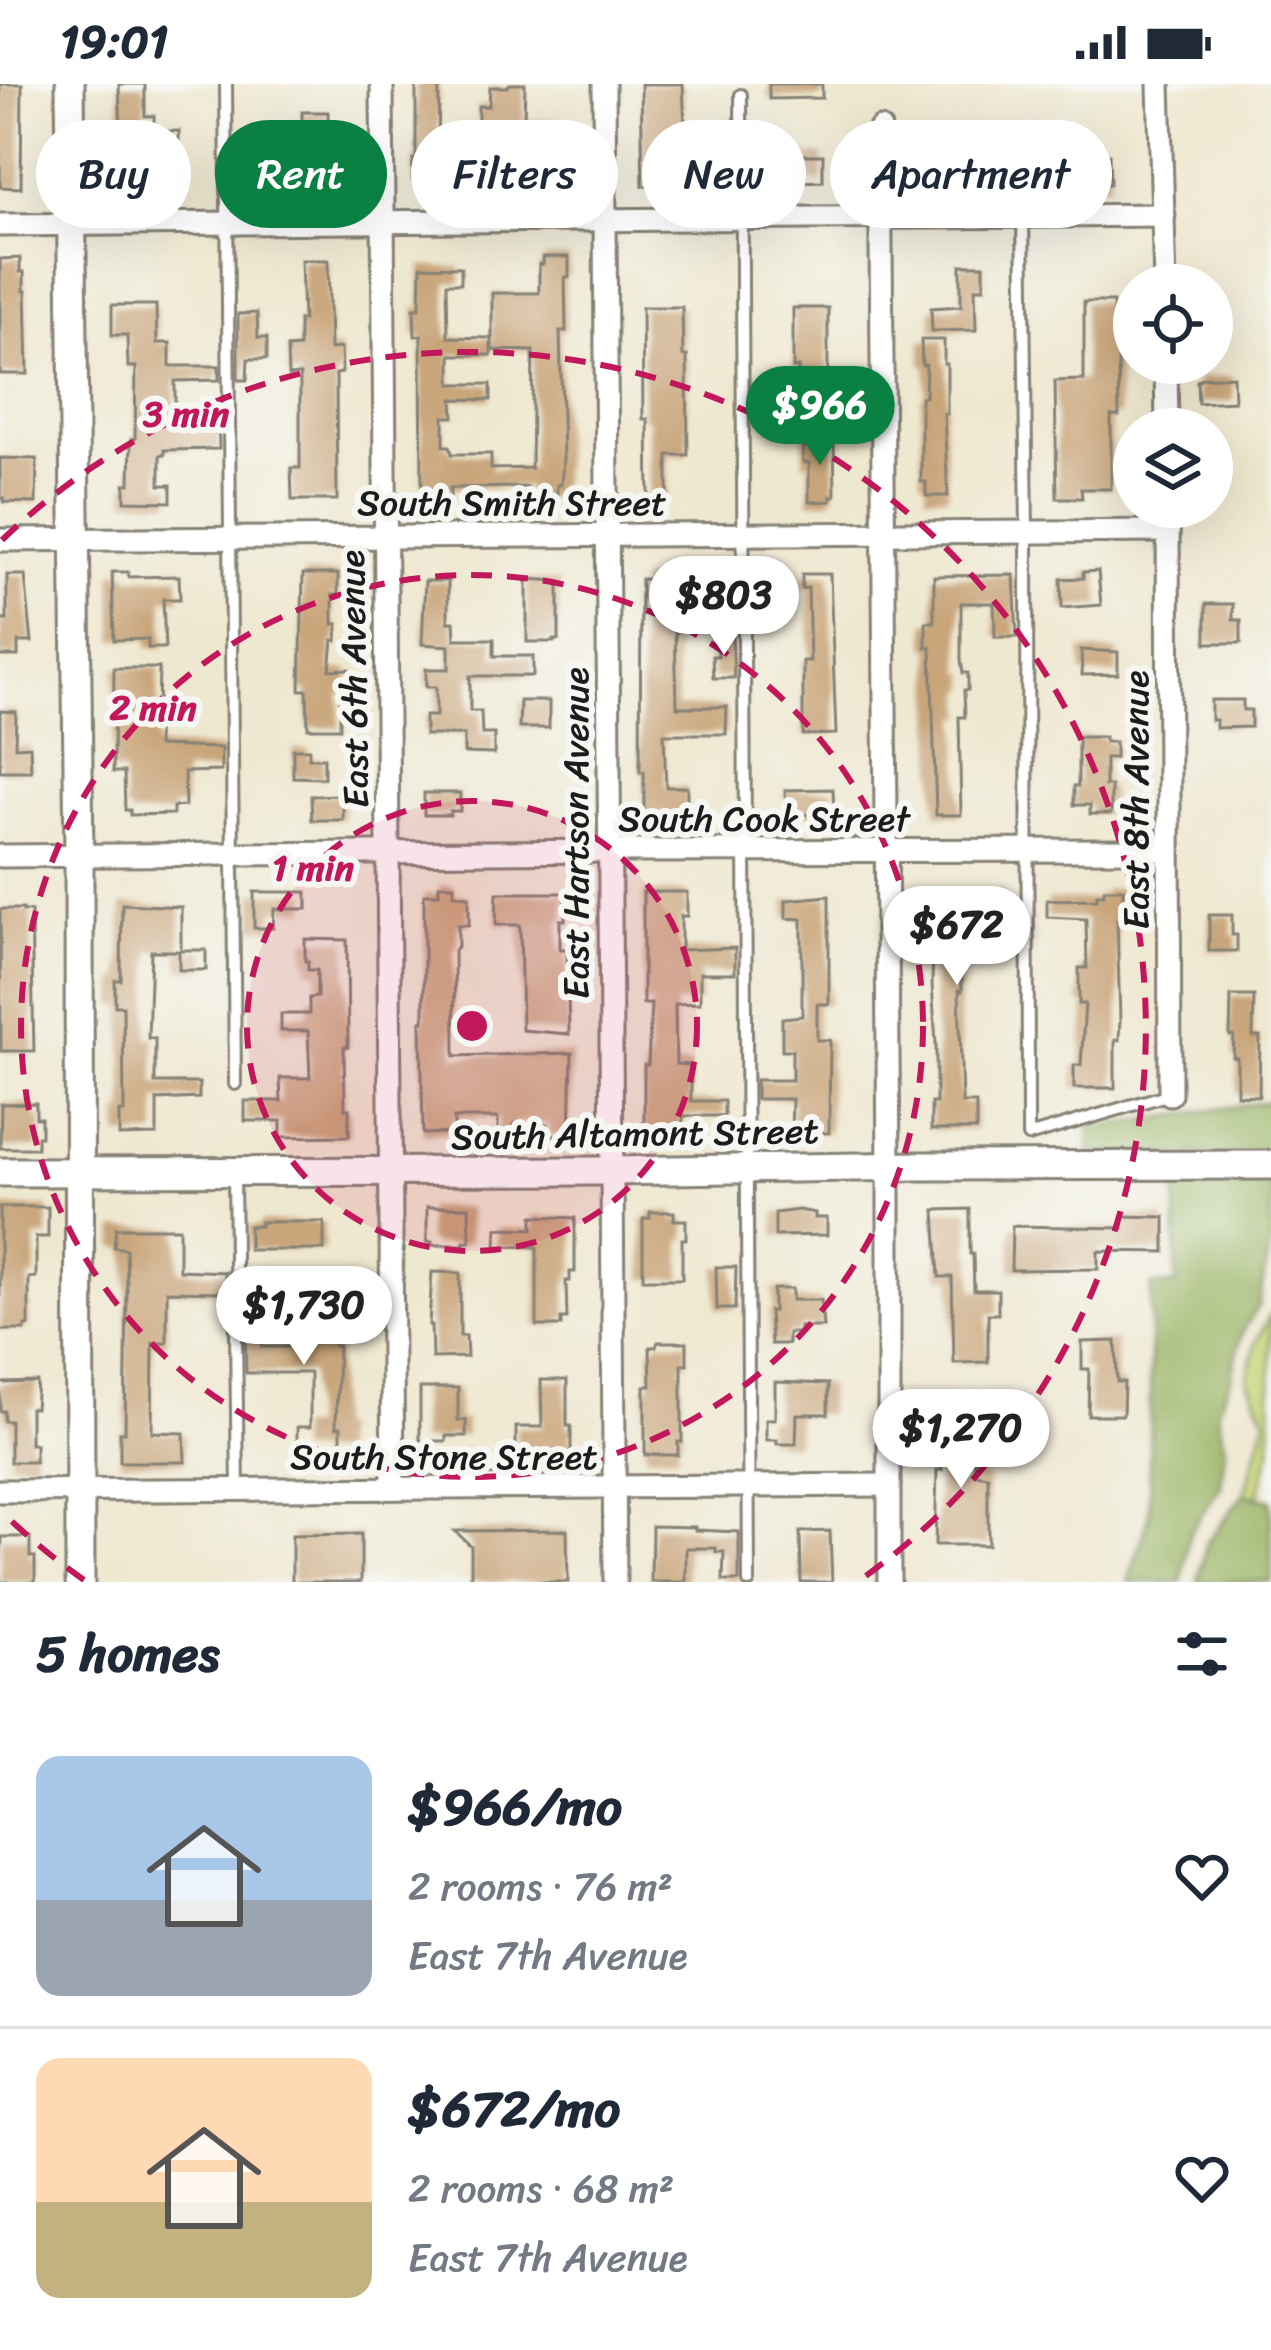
<!DOCTYPE html>
<meta charset="utf-8">
<style>
:root{--surface:#fff;--page:#f2f2f3;--text:#1f2937;--muted:#747a83;--line:#e0e1e3;--accent:#0b8043}
body{margin:0;font-family:Sriracha,sans-serif;background:var(--page);color:var(--text);height:100vh;display:flex;flex-direction:column;font-size:45px;white-space:nowrap}
*{box-sizing:border-box;margin:0}
p{font-size:39px;color:var(--muted)}
.icon{flex:none;width:66px;height:66px;fill:none;stroke:currentColor;stroke-width:2;stroke-linecap:round;stroke-linejoin:round}
.map{position:relative;height:1498px;overflow:hidden}
.details{display:flex;flex-direction:column;background:var(--surface);flex:1}
.details>*{flex:none}
.top-card{position:absolute;left:36px;top:36px;width:1200px;height:108px;display:flex;gap:24px}
.tools{position:absolute;left:1113px;top:180px;display:grid;gap:24px}
.tools a{display:grid;place-items:center;width:120px;height:120px;border-radius:50%;background:var(--surface);box-shadow:0 12px 48px #0002;font-size:60px}
.price{position:absolute;translate:-50% -102px;padding:0 27px;border-radius:42px;background:#fff;color:#222;font-size:39px;line-height:78px;filter:drop-shadow(0 3px 6px #0008)}
.price::after{content:'';position:absolute;left:50%;top:72px;width:36px;height:27px;margin-left:-18px;background:inherit;clip-path:polygon(0 0,100% 0,50% 100%)}
.price.selected{background:var(--accent);color:#fff}
ul{padding:0;list-style:none}
li{display:flex;align-items:center;gap:36px;height:300px;padding:0 36px}
li+li{border-top:3px solid var(--line)}
li span{display:grid;place-items:center;flex:none;width:336px;height:240px;border-radius:24px;color:#555}
li>.icon{margin-inline-start:auto}
span .icon{width:144px;height:144px;fill:#fffc;stroke-width:1}
li b{font-size:51px}
h2{display:flex;justify-content:space-between;align-items:center;height:144px;padding:0 36px;font-size:51px}
.chip{padding:0 42px;border-radius:54px;background:var(--surface);box-shadow:0 12px 48px #0002;font-size:42px;line-height:108px}
.chip.selected{background:var(--accent);color:#fff}
.status{display:flex;justify-content:space-between;align-items:center;height:84px;padding:0 60px;background:var(--surface);direction:ltr}
.status svg{height:33px;fill:currentColor}
.map>svg:first-child{display:block}
.green{fill:#c4d375;stroke:#707848;stroke-width:3}
.forest{fill:#9bb566;stroke:#5c6841;stroke-width:3}
.building{fill:#c9a57a}
.lines{fill:none;stroke-linecap:round;stroke-linejoin:round}
.service-casing{stroke:#868276;stroke-width:16}
.minor-casing{stroke:#868276;stroke-width:27}
.tertiary-casing{stroke:#868276;stroke-width:33}
.service{stroke:#fff;stroke-width:10}
.minor{stroke:#fff;stroke-width:21}
.tertiary{stroke:#fff;stroke-width:27}
.ring{fill:none;stroke:#c2185b;stroke-width:6;stroke-dasharray:21 15}
.labels{text-anchor:middle;stroke-width:12;stroke-linejoin:round;paint-order:stroke}
.street-label{font-size:36px;fill:#1c1c1c;stroke:#f6f6f2}
.centre{fill:#c2185b;stroke:#f6f6f2;stroke-width:6}
.ring-label{font-size:36px;text-anchor:middle;font-weight:bold;fill:#c2185b;stroke:#f6f6f2;stroke-width:12;stroke-linejoin:round;paint-order:stroke}
</style>
<div class="status"><b>19:01</b><svg viewBox="0 0 49 12"><path d="M0 12V9h3v3zM5 12V6h3v6zM10 12V3h3v9zM15 12V0h3v12zM26 1h20v11H26zM47 4h2v5h-2z"/></svg></div>
<div class="map">
<svg width="1271" height="1498" viewBox="0 0 1271 1498">
<rect width="100%" height="100%" fill="#f6f6f2"/>
<filter id="ink" filterUnits="userSpaceOnUse"><feTurbulence type="fractalNoise" baseFrequency=".00833" numOctaves="2"/><feDisplacementMap in="SourceGraphic" scale="24" xChannelSelector="R" yChannelSelector="G"/><feConvolveMatrix kernelMatrix="1 2 1 2 8 2 1 2 1" color-interpolation-filters="sRGB"/></filter>
<filter id="wash" filterUnits="userSpaceOnUse"><feTurbulence type="fractalNoise" baseFrequency=".004" numOctaves="4" result="noise"/><feDisplacementMap in="SourceGraphic" scale="48" xChannelSelector="R" yChannelSelector="G"/><feGaussianBlur stdDeviation="2.7" result="paint"/><feColorMatrix in="noise" values="0 0 0 0 0 0 0 0 0 0 0 0 0 0 0 0 0 1.4 0 .05"/><feComposite in="paint" operator="in"/></filter>
<g filter="url(#wash)">
<rect width="100%" height="100%" fill="#efe8d0"/>
<path class="green" d="M1271,1229V1365L1258,1413L1244,1410L1266,1335L1247,1295L1256,1259Z"/>
<g class="forest">
<path d="M1271,1017V1072L1089,1069L1090,1044Z"/>
<path d="M1271,1098V1153L1259,1220L1242,1249L1231,1294L1217,1327L1225,1362L1221,1401L1189,1450L1182,1498H1128L1149,1433L1151,1202L1176,1201V1100Z"/>
<path d="M1244,1410L1271,1416V1498H1198L1207,1458Z"/>
</g>
<g id="blocks">
<g class="building">
<path d="M0,0H22L21,104L0,103Z"/>
<path d="M119,0H145V32H154V47H179V61L137,62L136,89H130V110H95V74H122Z"/>
<path d="M416,0H439L438,74H447V98L412,96L413,75H416Z"/>
<path d="M510,0H525L524,36L559,35L560,71H564V89H559V94H492L491,40H478V22H489L490,3H507Z"/>
<path d="M641,0H683L686,65L732,67L730,85L693,84L694,101L643,102Z"/>
<path d="M769,0H822V14L769,15Z"/>
<path d="M302,28H328L329,100L302,101Z"/>
<path d="M1026,58H1044L1045,72L1109,70L1110,100L1078,103V87L1025,88Z"/>
<path d="M794,71H823V97L795,98Z"/>
<path d="M543,173H569V193H565L566,247H560L563,375L561,401H557V414H527V403L450,404V413L422,414L421,251L415,252L414,224H420L421,182L461,183V199H447L448,253L491,254V271H451V300H491V316L453,315L454,333H444V362H450L452,370H491V385L531,384L533,267L492,266V209H539V180H543Z"/>
<path d="M20,174V188H24V207H26L28,290H0V175Z"/>
<path d="M301,176H328L330,265L341,264L342,289L336,290L337,416H292L291,384H300V291L288,292L287,264L299,263V236H303Z"/>
<path d="M961,181H984V204H975L976,246L932,247L931,224L961,222Z"/>
<path d="M1084,218H1113L1114,258H1123V272L1118,273L1119,332H1111V405H1081L1082,414H1057L1055,297L1084,296Z"/>
<path d="M112,221H156L157,259H170V282H219V296L175,297V327H218L219,365L164,366V371H160V401H171V418L125,417V400H130L131,355H135L136,283H128L127,251H112Z"/>
<path d="M642,223H682L683,272H687L688,371H668V416H649L648,335H643Z"/>
<path d="M793,224H828V290H798V283L793,284Z"/>
<path d="M257,229L258,254H267V275H248L247,296H238V230Z"/>
<path d="M921,256H944V280H947V330H944L948,412H926V398H921V313H925L926,281H922Z"/>
<path d="M1233,292L1234,317L1198,319L1197,297L1202,294Z"/>
<path d="M830,353L834,356L835,412H831V417L809,418V379H803V354Z"/>
<path d="M0,374L37,375L36,419L4,418V414H0Z"/>
<path d="M1098,487L1101,521L1062,524L1061,495L1083,494V488Z"/>
<path d="M112,488H128L129,493L179,492L180,515H163L165,564H148V555L114,556Z"/>
<path d="M303,490H338V511H333V540H338L337,557L333,556L330,586L349,585V609H340V644H308L307,606H300Z"/>
<path d="M802,490H830L836,650L803,651V577H810L808,504L802,505Z"/>
<path d="M7,491H25L32,558H18V572H0V536H7Z"/>
<path d="M1014,491L1017,553H995L994,519H961V576L963,589H968V606H964L965,633H959L961,731H936L931,563H926V538H934V492Z"/>
<path d="M527,495L559,497V556H554V558H527Z"/>
<path d="M641,495L688,496V520L679,521L678,547H675L677,623H727L726,650H664L666,703H687V730H644V688H640Z"/>
<path d="M425,497H448V538H454L455,555H494V572H533V592H470V627H481L482,650H494V670L464,669V651H425V632H436V603H426V585H449V562L422,560Z"/>
<path d="M1206,520H1233V536H1241V559H1206Z"/>
<path d="M717,550H732L734,594H713L712,572H718Z"/>
<path d="M1081,566L1118,568V590L1082,591Z"/>
<path d="M114,584H159L157,662L221,664V687L184,688L185,722L173,723V730L130,731V726H125L124,688H113Z"/>
<path d="M1211,616H1243V626H1251V643L1216,644V636H1211Z"/>
<path d="M520,617H549V644H519Z"/>
<path d="M0,627L16,628L15,663L30,662L31,687H0Z"/>
<path d="M1078,653H1105V658H1115V674H1105V702H1111V730H1090V721H1074V702H1078Z"/>
<path d="M293,665H309V674H324V694L293,693Z"/>
<path d="M833,705L834,730L786,731L785,706Z"/>
<path d="M424,709H460V727H450V731H424Z"/>
<path d="M343,711V736H312L311,712Z"/>
<path d="M439,801H454V810L469,812V841H458V862L454,866L455,972L572,969L570,1051H548V1040L517,1039L514,1040V1050H498V1034H454V1049L423,1050L421,937H424V810H439Z"/>
<path d="M1104,805H1123V835H1117L1120,936L1119,956H1115V1004H1074V981H1081L1085,920H1079V884H1087L1086,835L1047,833V816L1097,815V810H1104Z"/>
<path d="M929,807H1002V874H962V907L959,906L962,1019H976V1046H931V1019H936V959L932,900L933,862H929Z"/>
<path d="M254,808H307V825H274L273,844H254Z"/>
<path d="M643,808H687V832H681V866L735,864V889H700V919L675,920L676,980L691,981V1017H724V1032H683V1049H644V981H648L651,920H643Z"/>
<path d="M497,809H565V836H560V865H567L569,950L522,946L520,841H496Z"/>
<path d="M829,812V920H817V956H830L829,1049L791,1048L792,1015H756V996H792V966H782V934L802,932V835L786,834V816Z"/>
<path d="M122,820L181,823V866H206V886H179V867H151L148,954H155V999H199V1014L157,1016V1051L119,1052V1028H124L123,922H115V896H121Z"/>
<path d="M0,825H23V827H31L34,967H1Z"/>
<path d="M1209,831H1232V851H1237V867H1209Z"/>
<path d="M305,855L347,856L348,963H344L345,1025H349V1052L281,1053V1037H245V1017H281L280,994H310L308,947H281V930H309V914L317,913V886H308V877H305Z"/>
<path d="M1231,912H1254L1253,953H1260L1259,1012L1237,1011V974L1233,973L1234,952H1230Z"/>
<path d="M36,1019V1034H41V1052H37V1064H0L1,1020Z"/>
<path d="M0,1123H48V1153H36V1193L29,1194V1242H25V1246H0Z"/>
<path d="M427,1123H469L470,1158H464V1161H432V1158H427Z"/>
<path d="M970,1125V1170H973L974,1206H998V1230H988V1278L954,1279L952,1193H939L935,1126Z"/>
<path d="M799,1126L815,1129V1134H827V1151L775,1152V1129Z"/>
<path d="M650,1128H674V1136H686V1155H682V1195H643V1135L650,1134Z"/>
<path d="M533,1132L575,1134V1188H570V1197H566L567,1235H561V1242H537V1163L496,1162L497,1144L533,1145Z"/>
<path d="M1123,1132L1165,1133V1168L1098,1167V1185L1011,1186L1012,1142L1123,1144Z"/>
<path d="M260,1138H324V1166H249V1142H260Z"/>
<path d="M116,1144H179V1186L225,1188V1208L167,1207V1259H153L152,1348L184,1349L185,1378H120V1348H125L127,1206L126,1165L114,1163Z"/>
<path d="M716,1183H736L735,1225H717Z"/>
<path d="M432,1188L460,1189V1252H466L467,1273L432,1274L431,1241H429Z"/>
<path d="M773,1205H792V1216H821L823,1243H800V1249H788V1260H771L769,1227H773Z"/>
<path d="M297,1215H334V1262H338L336,1343H341V1368H297V1343H310V1289H246L245,1224H263L262,1263H297Z"/>
<path d="M1116,1257L1117,1298H1124L1123,1331H1088L1089,1285H1082V1258Z"/>
<path d="M658,1258H687V1280H682V1358H678V1371H645V1302H651L650,1263H656Z"/>
<path d="M541,1296H567V1342H571V1368L516,1369V1343H542Z"/>
<path d="M37,1298L35,1324H30V1360H35V1378H10V1337H4V1327H0V1299Z"/>
<path d="M775,1298L828,1300V1330H797L796,1360H777V1356H766V1335H775Z"/>
<path d="M420,1304H458V1336H466V1352H446V1357H420Z"/>
<path d="M942,1342H979V1358H975V1390L988,1392V1461H935L937,1386H942Z"/>
<path d="M652,1442L695,1443V1446L739,1448V1497H723L724,1468H716V1464H686V1498H651Z"/>
<path d="M567,1446L568,1498H471V1462L455,1447Z"/>
<path d="M830,1447L832,1498H801L800,1448Z"/>
<path d="M361,1450V1498H292V1451Z"/>
<path d="M2,1453H30V1473H35V1498H0Z"/>
</g>
</g>
</g>
<g filter="url(#ink)">
<use href="#blocks" fill-opacity="0" stroke="#868276" stroke-width="3"/>
<g class="lines">
<defs>
<g id="service">
<path d="M226,0L235,1000"/>
<path d="M741,11L749,1498"/>
<path d="M1023,131L1027,447L1028,1052L1170,1010"/>
<path d="M234,1092L238,1407"/>
</g>
<g id="minor">
<path d="M382,0L393,1404"/>
<path d="M604,0L615,1498"/>
<path d="M1159,0L1165,201"/>
<path d="M880,45L889,1082V1498"/>
<path d="M0,141L1164,131"/>
<path d="M1166,279L1167,345"/>
<path d="M1168,423L1170,1010"/>
<path d="M0,456L1168,447"/>
<path d="M0,772L608,767L1168,766"/>
<path d="M0,1407L889,1401"/>
</g>
<g id="tertiary">
<path d="M70,0L79,772L80,1498"/>
<path d="M0,1088L611,1087L920,1082L1271,1081"/>
</g>
</defs>
<use href="#service" class="service-casing"/>
<use href="#minor" class="minor-casing"/>
<use href="#tertiary" class="tertiary-casing"/>
<use href="#service" class="service"/>
<use href="#minor" class="minor"/>
<use href="#tertiary" class="tertiary"/>
</g>
</g>
<circle cx="472" cy="942" r="225" fill="#c2185b" fill-opacity=".12"/>
<g class="ring">
<circle cx="472" cy="942" r="225"/>
<circle cx="472" cy="942" r="451"/>
<path d="M84 1496A676 676 0 0 1 2 1428M2 456A676 676 0 1 1 860 1496"/>
</g>
<g class="labels">
<g class="street-label">
<text x="512" y="431">South Smith Street</text>
<text transform="translate(353 595) rotate(-91)" y="13">East 6th Avenue</text>
<text transform="translate(1135 716) rotate(-90)" y="13">East 8th Avenue</text>
<text x="764" y="747">South Cook Street</text>
<text transform="translate(575 749) rotate(-90)" y="13">East Hartson Avenue</text>
<text transform="translate(635 1049) rotate(-1)" y="13">South Altamont Street</text>
<text x="444" y="1385">South Stone Street</text>
</g>
</g>
<circle cx="472" cy="942" r="18" class="centre"/>
<g class="ring-label">
<text x="186" y="342">3 min</text>
<text x="153" y="636">2 min</text>
<text x="313" y="796">1 min</text>
</g>
</svg>
<div class="tools">
<a><svg class="icon" aria-label="locate" viewBox="0 0 24 24"><circle cx="12" cy="12" r="6"/><path d="M12 2v4M12 18v4M2 12h4M18 12h4"/></svg></a>
<a><svg class="icon" aria-label="layers" viewBox="0 0 24 24"><path d="M12 4l9 5-9 5-9-5zM3 14l9 5 9-5"/></svg></a>
</div>
<b class="price selected" style="left:820px;top:384px">$966</b>
<b class="price" style="left:724px;top:574px">$803</b>
<b class="price" style="left:957px;top:904px">$672</b>
<b class="price" style="left:304px;top:1284px">$1,730</b>
<b class="price" style="left:961px;top:1407px">$1,270</b>
<div class="top-card">
<a class="chip">Buy</a>
<a class="chip selected">Rent</a>
<a class="chip">Filters</a>
<a class="chip">New</a>
<a class="chip">Apartment</a>
</div>
</div>
<section class="details">
<h2>5 homes<svg class="icon" aria-label="filters" viewBox="0 0 24 24"><path d="M4 7h16M4 17h16"/><circle cx="9" cy="7" r="2"/><circle cx="15" cy="17" r="2"/></svg></h2>
<ul>
<li><span style="background:linear-gradient(#a9c7e8 60%,#9aa5b1 0)"><svg class="icon" aria-label="home" viewBox="0 0 24 24"><path d="M3 11l9-7 9 7M6 9v11h12V9"/></svg></span><div><b>$966/mo</b><p>2 rooms · 76 m²</p><p>East 7th Avenue</p></div><svg class="icon" aria-label="heart" viewBox="0 0 24 24"><path d="M12 20l-8-8c-3-5 5-10 8-4 3-6 11-1 8 4z"/></svg></li>
<li><span style="background:linear-gradient(#ffd9b3 60%,#c2b280 0)"><svg class="icon" aria-label="home" viewBox="0 0 24 24"><path d="M3 11l9-7 9 7M6 9v11h12V9"/></svg></span><div><b>$672/mo</b><p>2 rooms · 68 m²</p><p>East 7th Avenue</p></div><svg class="icon" aria-label="heart" viewBox="0 0 24 24"><path d="M12 20l-8-8c-3-5 5-10 8-4 3-6 11-1 8 4z"/></svg></li>
</ul>
</section>
